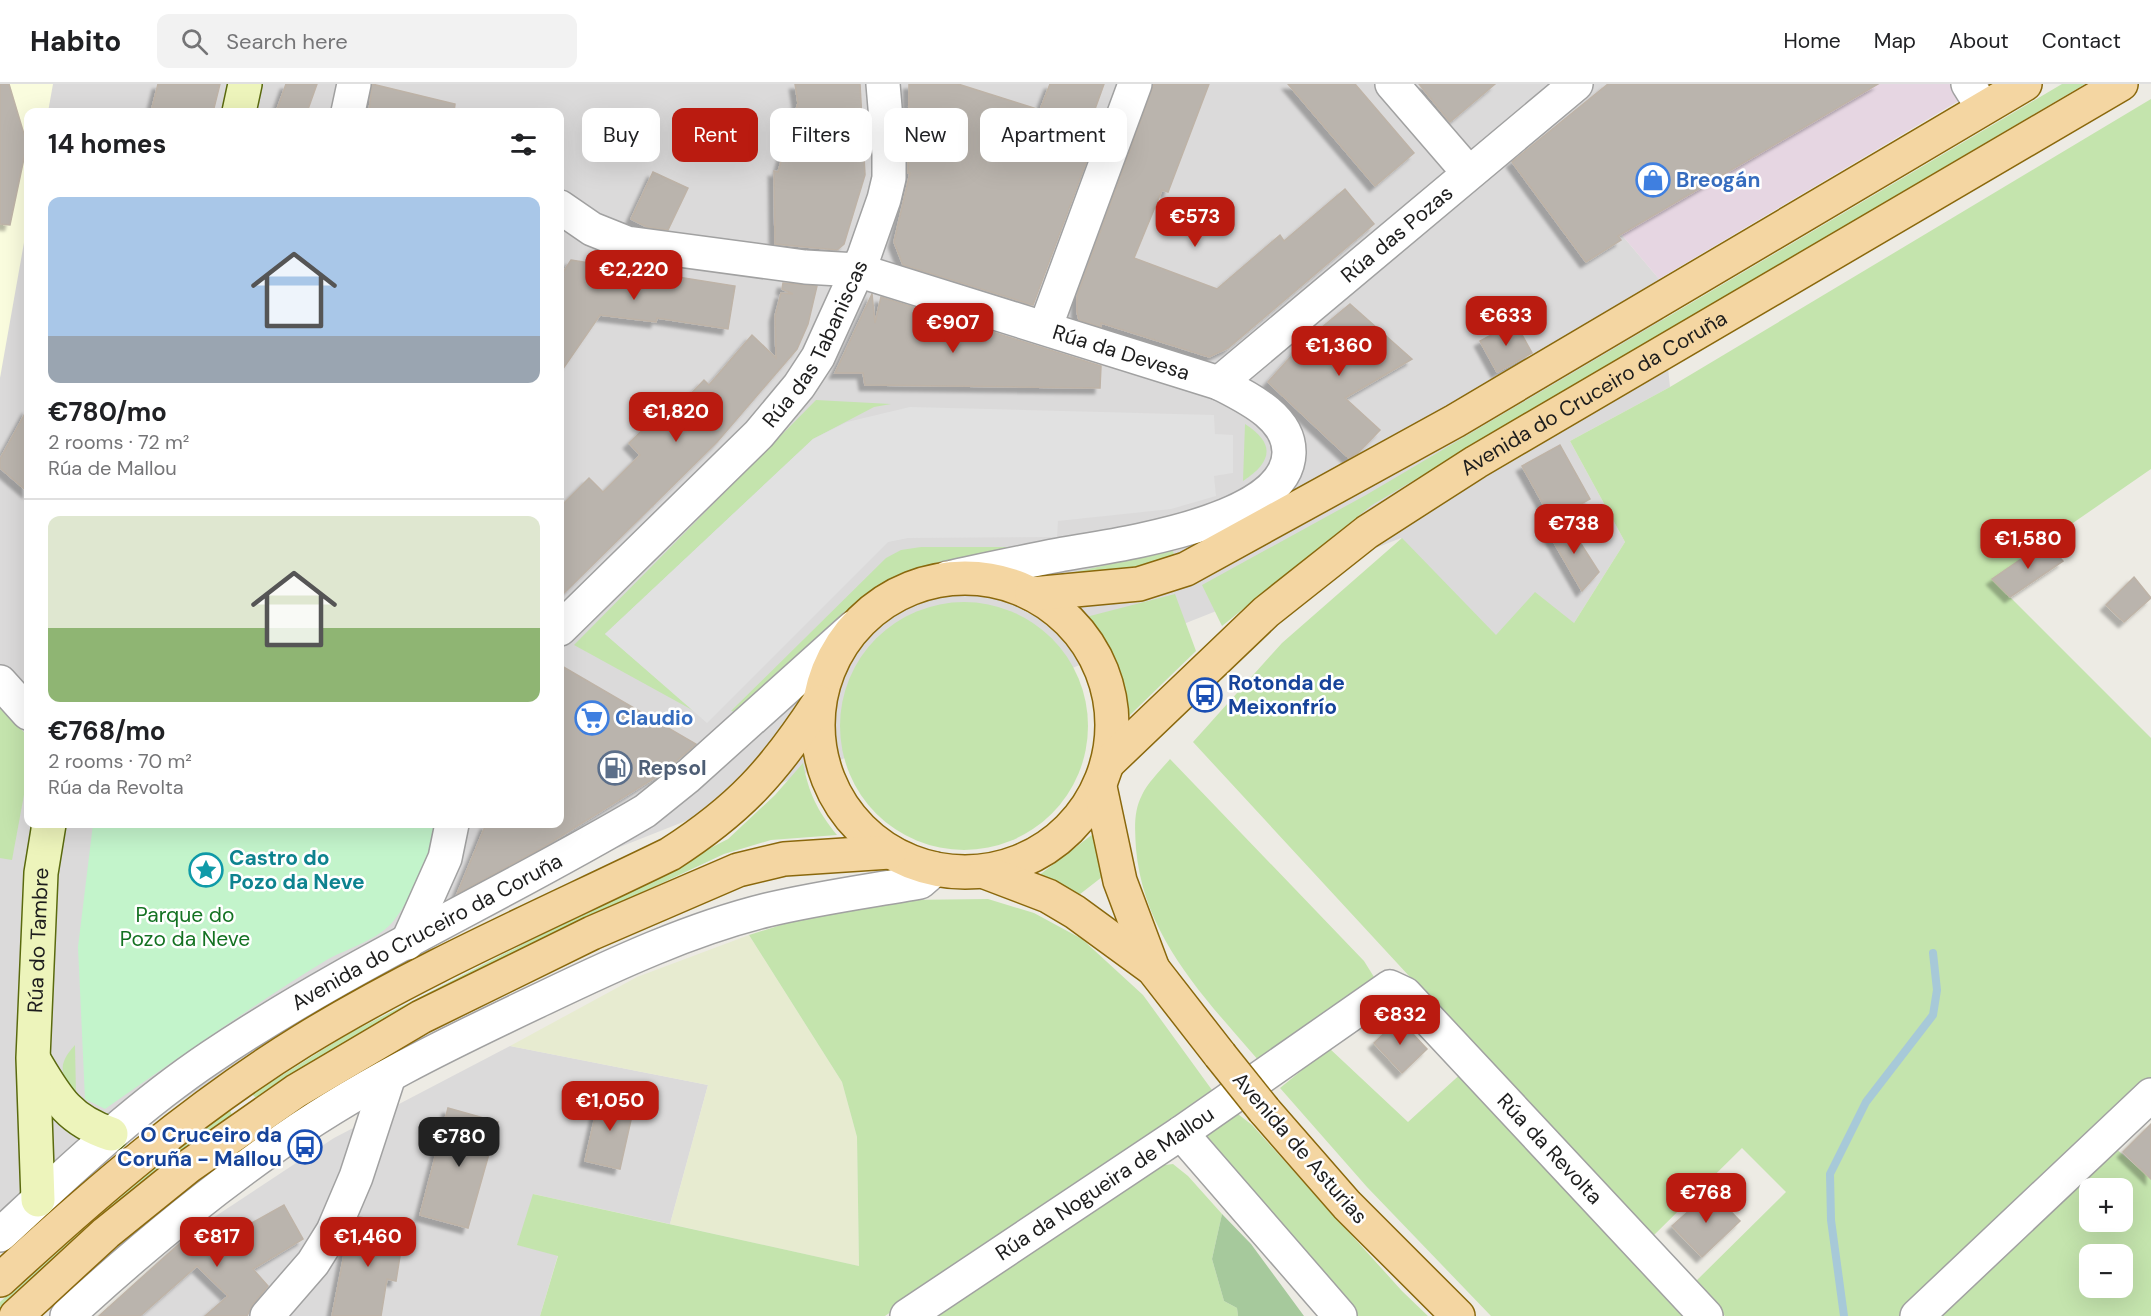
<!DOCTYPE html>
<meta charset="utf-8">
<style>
:root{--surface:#fff;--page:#f2f2f2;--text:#202124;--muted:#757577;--line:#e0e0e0;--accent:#ba1b10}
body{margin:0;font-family:"DM Sans",sans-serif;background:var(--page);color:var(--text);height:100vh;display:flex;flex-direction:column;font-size:22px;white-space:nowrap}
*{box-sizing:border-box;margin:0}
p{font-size:20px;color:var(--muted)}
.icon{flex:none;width:33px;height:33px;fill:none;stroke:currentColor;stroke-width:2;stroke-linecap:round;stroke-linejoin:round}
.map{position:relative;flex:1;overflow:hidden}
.drawer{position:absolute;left:24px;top:24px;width:540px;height:720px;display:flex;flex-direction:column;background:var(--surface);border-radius:12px;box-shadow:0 6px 24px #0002}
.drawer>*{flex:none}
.banner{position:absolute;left:582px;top:24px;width:570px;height:54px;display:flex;gap:12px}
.controls{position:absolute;left:2079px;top:1094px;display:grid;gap:12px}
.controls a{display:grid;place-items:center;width:54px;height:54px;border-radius:12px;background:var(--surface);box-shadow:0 6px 24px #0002;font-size:30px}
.price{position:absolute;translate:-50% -51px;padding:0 14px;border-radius:12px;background:var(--accent);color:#fff;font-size:20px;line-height:39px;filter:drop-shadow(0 2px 3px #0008)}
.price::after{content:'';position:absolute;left:50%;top:36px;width:18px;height:14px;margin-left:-9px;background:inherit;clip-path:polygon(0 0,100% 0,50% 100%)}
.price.current{background:#222;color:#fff}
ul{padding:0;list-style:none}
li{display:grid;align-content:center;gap:12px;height:318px;padding:0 24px}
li+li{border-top:2px solid var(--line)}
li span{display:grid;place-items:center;height:186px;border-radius:12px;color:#555}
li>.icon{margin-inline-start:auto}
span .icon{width:108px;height:108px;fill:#fffc;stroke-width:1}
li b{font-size:26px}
h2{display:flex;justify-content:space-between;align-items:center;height:72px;padding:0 24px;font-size:26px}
.pill{padding:0 21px;border-radius:12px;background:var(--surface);box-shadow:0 6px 24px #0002;font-size:21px;line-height:54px}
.pill.current{background:var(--accent);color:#fff}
header{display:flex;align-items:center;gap:36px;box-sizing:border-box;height:84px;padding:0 30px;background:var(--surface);border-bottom:2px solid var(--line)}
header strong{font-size:28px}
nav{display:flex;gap:33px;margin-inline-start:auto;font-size:21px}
.search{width:420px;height:54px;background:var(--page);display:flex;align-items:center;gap:15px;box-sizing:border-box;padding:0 21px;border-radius:12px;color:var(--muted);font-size:22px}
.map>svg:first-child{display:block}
.residential{fill:#dbdada;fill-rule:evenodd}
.industrial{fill:#e6d6e2}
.education{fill:#fafcde}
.farmland{fill:#e7ebd0}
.grass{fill:#c4e4ad;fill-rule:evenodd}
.forest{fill:#a6c99c}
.park{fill:#c3f4cb}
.parking{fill:#e1e1e1}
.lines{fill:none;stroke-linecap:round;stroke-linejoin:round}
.stream{stroke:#a7c9d8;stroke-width:8}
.building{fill:#bab4ad;stroke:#beb3a7;stroke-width:1.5;filter:url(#shadow)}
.minor-casing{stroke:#a1a1a1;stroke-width:36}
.secondary-casing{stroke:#5a6a0e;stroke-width:36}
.primary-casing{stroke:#8a680c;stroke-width:36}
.minor{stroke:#fff;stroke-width:33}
.secondary{stroke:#edf4bb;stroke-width:33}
.primary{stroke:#f4d6a2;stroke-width:33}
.primary-bridge-casing{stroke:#8a680c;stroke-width:36;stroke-linecap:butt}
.primary-bridge{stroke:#f4d6a2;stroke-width:33}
.labels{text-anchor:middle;stroke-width:5;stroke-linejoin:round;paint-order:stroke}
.shop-label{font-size:21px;font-weight:bold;fill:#366cbe;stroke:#fff;text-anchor:start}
.street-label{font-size:21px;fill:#1d1d1d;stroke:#fff}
.transit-label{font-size:21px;font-weight:bold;fill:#164399;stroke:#fff;text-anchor:start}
.service-label{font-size:21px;font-weight:bold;fill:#4e5e75;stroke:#fff;text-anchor:start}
.culture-label{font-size:21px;font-weight:bold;fill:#0d838f;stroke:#fff;text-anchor:start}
.park-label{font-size:21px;fill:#147222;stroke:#fff}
</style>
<header>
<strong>Habito</strong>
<div class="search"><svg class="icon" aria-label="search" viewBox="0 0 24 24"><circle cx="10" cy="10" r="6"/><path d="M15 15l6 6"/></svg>Search here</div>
<nav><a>Home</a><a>Map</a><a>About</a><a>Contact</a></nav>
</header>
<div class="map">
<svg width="2151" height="1232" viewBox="0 0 2151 1232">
<defs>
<filter id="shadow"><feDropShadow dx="-5.5" dy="5.5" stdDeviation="1.5" flood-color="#0004"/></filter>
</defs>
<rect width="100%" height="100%" fill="#edebe4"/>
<g class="residential">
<path d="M0,0H1608L1560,41L1621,150L1659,195L1670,303L1570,357L1625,458L1574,539L1496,552L1401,454L496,812L0,1135ZM28,28H560V740H28Z"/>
<path d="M510,962L708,1001L670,1140L533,1110L558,1171L540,1232H99L184,1153L334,1054Z"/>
</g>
<path class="industrial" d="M1608,0H1987L1659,195L1621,150L1560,41Z"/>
<path class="education" d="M0,0H53L48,28H28V136L0,294Z"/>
<path class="farmland" d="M749,851L842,998L857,1053L859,1182L670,1140L708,1001L510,962L637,893Z"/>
<g class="grass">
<path d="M2062,0H2085L1372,421L1222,542L1202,501L1366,411Z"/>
<path d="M2151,15V385L1992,495L2151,654V994L1899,1232H1725L1692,1201L1786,1108L1742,1064L1651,1154L1193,658L1282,559L1402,454L1496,551L1535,508L1574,539L1625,458L1570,357L1670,303Z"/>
<path d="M816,316L891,320L874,323L813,355L605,550L696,628L574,561Z"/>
<path d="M1245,340C1276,360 1272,378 1243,397Z"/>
<path d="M1171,461L1175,473L1116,490L1052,493L1129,476Z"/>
<path d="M921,463H1057L926,486C910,493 891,500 876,510C829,544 789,591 748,631L731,627L886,474L901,466Z"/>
<path d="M1175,510L1196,567L1129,632C1120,596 1112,562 1086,533Z"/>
<circle cx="964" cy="642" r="124"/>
<path d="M0,621L28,653V689L12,776L0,774Z"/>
<path d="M1170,675L1364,877L1374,893L1259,977C1204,913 1144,853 1136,765C1135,747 1133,728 1142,711C1148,698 1161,686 1170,675Z"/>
<path d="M803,679C809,710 817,726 837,751L771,756L724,770L534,859L352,954L256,1014L252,1010L348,950L728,755L775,711Z"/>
<path d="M1093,750L1102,793L1075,814L1038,792Z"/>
<path d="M988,815L1034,829L1082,855L1143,911L1212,1006L885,1232H540L558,1172L517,1161L533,1110L859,1182L857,1053L842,998L749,851L816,830L902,816Z"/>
<path d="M75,961L76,1011C61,990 56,982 75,961Z"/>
<path d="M1329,964L1408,1038L1465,986L1687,1232H1491L1367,1103L1280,1004Z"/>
<path d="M229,1024L232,1031L149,1094L0,1228V1218C74,1150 149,1085 229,1024Z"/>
<path d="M1227,1029L1238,1030L1252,1041L1402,1207L1428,1232H1355L1206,1054L1209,1045Z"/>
<path d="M2114,1063L2151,1095V1232H1935ZM2090,1104H2122V1137H2090ZM2090,1170H2122V1203H2090Z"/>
<path d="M1173,1080L1188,1092L1222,1130L1212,1175L1224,1217L1237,1224L1238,1232H931L1157,1082Z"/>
</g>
<path class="forest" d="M1222,1130L1251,1160L1304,1232H1238L1237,1224L1224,1217L1212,1175Z"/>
<path class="park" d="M93,740H438C432,768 413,812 395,835C380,856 347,864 325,877C250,923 178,974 105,1025L85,1015L78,863Z"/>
<path class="parking" d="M910,323L1214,331L1215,350L1233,351V389L1214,392L1216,412L1171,425L1058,437L1057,453L908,454L888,458L707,639L605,550L813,355L847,338Z"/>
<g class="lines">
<path class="stream" d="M1844,1232L1831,1136L1830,1090L1866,1018L1933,931L1937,906L1933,869"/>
</g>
<g class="building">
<path d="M0,0H9L27,60L10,141L0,140Z"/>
<path d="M158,0H220L213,28H169L152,24Z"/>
<path d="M286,0H317L307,28H276Z"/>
<path d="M372,0L455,20L454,28H369Z"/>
<path d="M795,0H860L865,91L844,160L837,166L775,160L774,87L778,88L798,19Z"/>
<path d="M909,0H958L1040,26L1050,0H1104L1090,39L1096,52L1033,221L903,181L894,158L910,89H908Z"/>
<path d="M1154,0H1209L1168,108L1162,106L1134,174L1217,205L1280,151L1284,157L1345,105L1374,140L1228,264L1209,273L1101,239V243L1079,236L1077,228V212Z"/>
<path d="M1288,0H1355L1414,69L1375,102Z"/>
<path d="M1419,0H1495L1450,38Z"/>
<path d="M1608,0H1878L1618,152L1621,156L1586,178L1512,78Z"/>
<path d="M653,88L688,104L668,146L647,143L631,135Z"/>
<path d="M571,176L735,202L728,245L657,234L656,238L600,231L560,289V193Z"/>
<path d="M783,199L817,202L808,240L797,265L717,358L560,513V423L589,394L603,408L640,371L629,359L652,337L659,343L704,296L709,301L752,251L776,274L775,232L781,209L793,210L782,205Z"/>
<path d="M872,210L875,239L881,213L1101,282L1100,304L865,301L863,289H835Z"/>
<path d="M1350,220L1412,275L1345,314L1380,346L1358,369L1349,374L1268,298L1303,259Z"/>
<path d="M1515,238L1532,269L1497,288L1480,257Z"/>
<path d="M28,324V408L0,384V375Z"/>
<path d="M1560,361L1590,415L1552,436L1522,382Z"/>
<path d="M1567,438L1599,488L1582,507L1549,450Z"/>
<path d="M2046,458L2063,477L2010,513L1992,495Z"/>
<path d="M2134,493L2151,514L2124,538L2106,521Z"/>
<path d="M560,581L696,660L661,690L542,764L457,810L486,740H560Z"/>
<path d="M1399,935L1427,965L1402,989L1374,959Z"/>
<path d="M600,1011L635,1018L620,1085L585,1077Z"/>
<path d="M448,1024L498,1038L468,1144L420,1131Z"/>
<path d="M2151,1040V1095L2123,1068Z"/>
<path d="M1711,1107L1740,1137L1702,1173L1672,1142Z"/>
<path d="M284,1121L303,1155L253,1185L268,1202L253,1220L247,1232H205L228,1212L197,1182L140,1232H99L187,1153L202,1167Z"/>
<path d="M359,1133L405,1141L396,1197L387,1195L381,1232H332L346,1161Z"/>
</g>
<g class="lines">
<defs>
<g id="minor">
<path d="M1392,0L1468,88"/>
<path d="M1968,0L1983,24"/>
<path d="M348,28L354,0"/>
<path id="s1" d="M560,123L592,145L627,159L805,183L857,186L1219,299C1246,313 1290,333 1289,369C1287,440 1112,461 1059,471C1022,478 985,486 947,494"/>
<path d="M1045,244L1135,0"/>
<path id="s2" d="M1219,299L1576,0"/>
<path id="s3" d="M560,545L759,350L799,302L818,273L864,172L884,115L889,94V70L883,0"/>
<path d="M0,598L28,629"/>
<path d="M407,859L445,774L452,740"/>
<path d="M1181,1049L1340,1232"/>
<path id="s4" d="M0,1151C67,1089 135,1024 211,973C349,880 502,812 645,727L686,694L854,543"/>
<path d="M67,1232C132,1172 199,1116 271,1065C355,1004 451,958 544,914C615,880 690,845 767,826C817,814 869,807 920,798L935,785"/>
<path d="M267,1232L313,1179L333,1147L356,1093L389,992"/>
<path id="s5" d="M907,1232L1181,1049L1390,903L1405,910L1706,1232"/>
<path d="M1917,1232L2151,1011"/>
</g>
<g id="secondary">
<path d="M239,28L245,0"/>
<path d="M34,976C56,1013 68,1036 111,1050"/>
<path id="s6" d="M38,1116L33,974L41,789L49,740"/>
</g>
<g id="primary">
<circle cx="965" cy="641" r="147"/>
<path d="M1032,510L1139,500L1186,485L1455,337L2025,0"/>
<path id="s7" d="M1109,678L1266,528L1367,448L1476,378L2121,0"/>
<path d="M1100,703L1120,797L1153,885"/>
<path d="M985,788L1048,812L1075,828L1153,885L1220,971"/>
<path d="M1264,1026L1347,1121L1458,1232"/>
<path d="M0,1196C95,1109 192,1025 302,957C419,885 547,830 670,770C740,725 774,687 819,618"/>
<path d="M16,1232L106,1149L189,1082L296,1007L421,933L592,849L738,786L784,775L890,768"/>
</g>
</defs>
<use href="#minor" class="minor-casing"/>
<use href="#secondary" class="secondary-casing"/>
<use href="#primary" class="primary-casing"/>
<use href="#minor" class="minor"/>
<use href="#secondary" class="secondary"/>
<use href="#primary" class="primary"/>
<defs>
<path id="primary-bridge" d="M1220,971L1264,1026"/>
</defs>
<use href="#primary-bridge" class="primary-bridge-casing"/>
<use href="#primary-bridge" class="primary-bridge"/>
</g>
<defs>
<symbol id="shop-ring" viewBox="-11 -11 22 22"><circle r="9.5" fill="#fff" stroke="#3f7fe0" stroke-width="1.5"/><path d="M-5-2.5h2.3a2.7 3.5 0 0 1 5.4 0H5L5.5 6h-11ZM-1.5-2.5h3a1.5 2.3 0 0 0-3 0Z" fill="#3f7fe0"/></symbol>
<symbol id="bus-ring" viewBox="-11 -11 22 22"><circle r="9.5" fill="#fff" stroke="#1a4fb4" stroke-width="1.5"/><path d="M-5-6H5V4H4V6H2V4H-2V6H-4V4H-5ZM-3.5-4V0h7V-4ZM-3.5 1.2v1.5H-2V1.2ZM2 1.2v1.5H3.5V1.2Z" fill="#1a4fb4"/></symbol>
<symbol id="supermarket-ring" viewBox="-11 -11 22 22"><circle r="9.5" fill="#fff" stroke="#3f7fe0" stroke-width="1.5"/><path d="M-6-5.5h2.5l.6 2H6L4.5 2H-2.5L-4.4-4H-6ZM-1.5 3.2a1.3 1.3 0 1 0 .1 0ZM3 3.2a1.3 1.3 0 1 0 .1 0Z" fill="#3f7fe0"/></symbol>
<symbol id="fuel-ring" viewBox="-11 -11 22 22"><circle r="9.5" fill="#fff" stroke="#5c6f8a" stroke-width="1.5"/><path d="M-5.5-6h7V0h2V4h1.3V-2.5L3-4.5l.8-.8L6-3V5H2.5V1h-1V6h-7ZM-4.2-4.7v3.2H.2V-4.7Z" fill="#5c6f8a"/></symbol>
<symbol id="sight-ring" viewBox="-11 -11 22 22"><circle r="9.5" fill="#fff" stroke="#0f9aa8" stroke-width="1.5"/><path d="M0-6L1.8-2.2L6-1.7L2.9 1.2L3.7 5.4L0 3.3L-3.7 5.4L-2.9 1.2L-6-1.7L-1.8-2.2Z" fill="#0f9aa8"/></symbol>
</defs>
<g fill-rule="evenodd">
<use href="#shop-ring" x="1634" y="77" width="38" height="38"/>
<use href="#bus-ring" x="1186" y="592" width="38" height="38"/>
<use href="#supermarket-ring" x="573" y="615" width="38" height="38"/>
<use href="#fuel-ring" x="596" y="665" width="38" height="38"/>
<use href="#sight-ring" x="187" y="767" width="38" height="38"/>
<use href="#bus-ring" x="286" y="1044" width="38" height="38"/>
</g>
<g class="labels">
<g class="shop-label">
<text x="1676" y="103">Breogán</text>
<text x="615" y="641">Claudio</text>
</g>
<g class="street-label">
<text dy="7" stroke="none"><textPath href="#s2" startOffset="232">Rúa das Pozas</textPath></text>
<text dy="7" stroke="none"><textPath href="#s3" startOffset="386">Rúa das Tabaniscas</textPath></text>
<text dy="7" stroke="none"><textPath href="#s1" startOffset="585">Rúa da Devesa</textPath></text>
<text dy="7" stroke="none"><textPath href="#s7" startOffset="612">Avenida do Cruceiro da Coruña</textPath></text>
<text dy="7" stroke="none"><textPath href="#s4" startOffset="526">Avenida do Cruceiro da Coruña</textPath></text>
<text dy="7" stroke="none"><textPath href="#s6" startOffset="260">Rúa do Tambre</textPath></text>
<text transform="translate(1300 1064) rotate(49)" y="7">Avenida de Asturias</text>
<text dy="7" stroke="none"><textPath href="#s5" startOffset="813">Rúa da Revolta</textPath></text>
<text dy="7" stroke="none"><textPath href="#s5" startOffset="238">Rúa da Nogueira de Mallou</textPath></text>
</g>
<g class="transit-label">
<text x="1228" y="606">Rotonda de<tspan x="1228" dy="24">Meixonfrío</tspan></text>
<text x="282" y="1058" text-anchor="end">O Cruceiro da<tspan x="282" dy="24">Coruña - Mallou</tspan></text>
</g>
<g class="service-label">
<text x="638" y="691">Repsol</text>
</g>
<g class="culture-label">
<text x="229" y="781">Castro do<tspan x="229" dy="24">Pozo da Neve</tspan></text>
</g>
<g class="park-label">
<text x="185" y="838">Parque do<tspan x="185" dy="24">Pozo da Neve</tspan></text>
</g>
</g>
</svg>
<div class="controls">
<a>+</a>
<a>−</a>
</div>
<b class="price" style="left:1195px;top:164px">€573</b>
<b class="price" style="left:634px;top:217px">€2,220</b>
<b class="price" style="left:1506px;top:263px">€633</b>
<b class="price" style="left:953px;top:270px">€907</b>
<b class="price" style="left:1339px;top:293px">€1,360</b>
<b class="price" style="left:676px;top:359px">€1,820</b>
<b class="price" style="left:1574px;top:471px">€738</b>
<b class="price" style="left:2028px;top:486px">€1,580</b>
<b class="price" style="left:1400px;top:962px">€832</b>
<b class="price" style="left:610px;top:1048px">€1,050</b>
<b class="price current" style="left:459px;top:1084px">€780</b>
<b class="price" style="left:1706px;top:1140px">€768</b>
<b class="price" style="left:217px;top:1184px">€817</b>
<b class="price" style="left:368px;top:1184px">€1,460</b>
<div class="banner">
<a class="pill">Buy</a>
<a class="pill current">Rent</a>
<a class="pill">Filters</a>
<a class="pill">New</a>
<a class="pill">Apartment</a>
</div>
<section class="drawer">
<h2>14 homes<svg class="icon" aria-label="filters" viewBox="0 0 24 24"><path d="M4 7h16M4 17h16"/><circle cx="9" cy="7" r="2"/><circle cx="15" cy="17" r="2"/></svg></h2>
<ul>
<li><span style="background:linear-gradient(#a9c7e8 75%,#9aa5b1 0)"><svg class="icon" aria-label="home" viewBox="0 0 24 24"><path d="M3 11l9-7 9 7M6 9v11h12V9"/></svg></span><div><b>€780/mo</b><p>2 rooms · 72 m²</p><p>Rúa de Mallou</p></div></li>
<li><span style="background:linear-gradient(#dfe7d0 60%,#8fb573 0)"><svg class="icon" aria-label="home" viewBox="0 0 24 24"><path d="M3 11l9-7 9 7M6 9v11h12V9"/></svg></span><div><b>€768/mo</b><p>2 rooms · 70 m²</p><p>Rúa da Revolta</p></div></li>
</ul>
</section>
</div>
